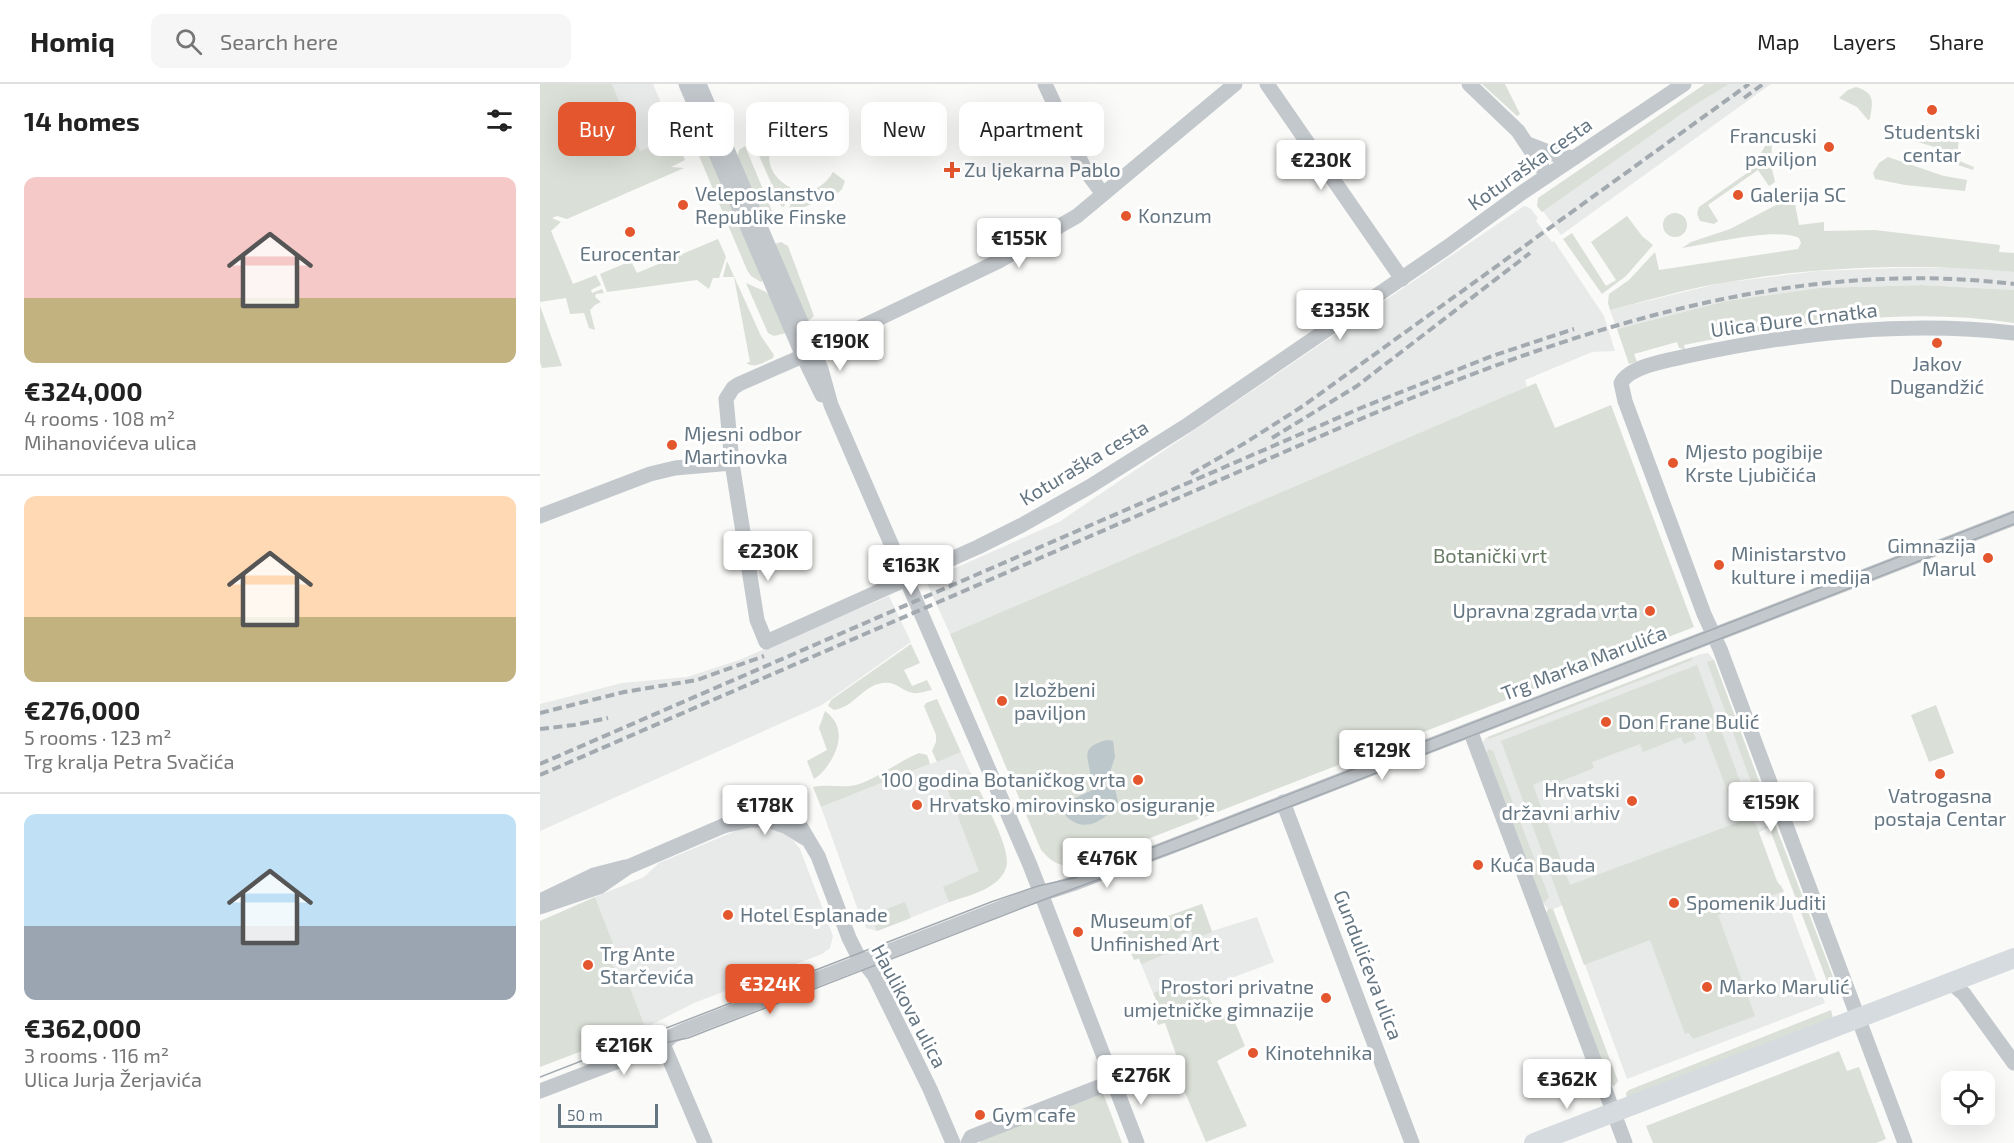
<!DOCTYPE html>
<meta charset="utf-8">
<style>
:root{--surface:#fff;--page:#f6f6f6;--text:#222;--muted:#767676;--line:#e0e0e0;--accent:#e4572e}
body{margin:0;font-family:"Exo 2",sans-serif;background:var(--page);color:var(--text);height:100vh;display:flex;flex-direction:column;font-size:22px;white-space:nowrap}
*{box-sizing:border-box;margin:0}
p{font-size:20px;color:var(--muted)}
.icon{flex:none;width:33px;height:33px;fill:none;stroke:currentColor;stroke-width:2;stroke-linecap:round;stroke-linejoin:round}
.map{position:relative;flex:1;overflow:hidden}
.side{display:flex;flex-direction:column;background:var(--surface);width:540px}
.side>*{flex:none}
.hud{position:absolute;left:18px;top:18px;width:570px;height:54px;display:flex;gap:12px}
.tools{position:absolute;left:1401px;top:987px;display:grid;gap:12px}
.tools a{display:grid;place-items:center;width:54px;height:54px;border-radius:12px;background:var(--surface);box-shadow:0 6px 24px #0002;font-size:30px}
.scale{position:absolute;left:18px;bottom:15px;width:100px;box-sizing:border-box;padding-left:6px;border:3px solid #657683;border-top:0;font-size:16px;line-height:21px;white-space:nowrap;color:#657683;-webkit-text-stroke:4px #fff;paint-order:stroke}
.price{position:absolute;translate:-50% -51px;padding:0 14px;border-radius:6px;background:#fff;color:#222;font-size:20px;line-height:39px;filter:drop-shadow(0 2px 3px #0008)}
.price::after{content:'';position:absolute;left:50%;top:36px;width:18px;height:14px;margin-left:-9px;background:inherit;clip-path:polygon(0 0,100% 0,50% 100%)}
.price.active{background:var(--accent);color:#fff}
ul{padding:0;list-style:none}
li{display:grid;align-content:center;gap:12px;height:318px;padding:0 24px}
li+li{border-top:2px solid var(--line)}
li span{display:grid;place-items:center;height:186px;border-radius:12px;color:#555}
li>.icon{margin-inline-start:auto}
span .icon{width:108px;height:108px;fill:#fffc;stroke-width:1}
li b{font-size:26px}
h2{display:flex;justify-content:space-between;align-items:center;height:72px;padding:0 24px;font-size:26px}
.pill{padding:0 21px;border-radius:12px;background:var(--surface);box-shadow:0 6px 24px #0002;font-size:21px;line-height:54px}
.pill.active{background:var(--accent);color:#fff}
header{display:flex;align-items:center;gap:36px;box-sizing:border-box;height:84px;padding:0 30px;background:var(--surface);border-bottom:2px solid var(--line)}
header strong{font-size:28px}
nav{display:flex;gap:33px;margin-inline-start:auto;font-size:21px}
.search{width:420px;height:54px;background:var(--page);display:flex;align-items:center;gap:15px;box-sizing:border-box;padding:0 21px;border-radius:12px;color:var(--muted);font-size:22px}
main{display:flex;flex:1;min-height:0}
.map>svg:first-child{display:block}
.built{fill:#e8e9e9}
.green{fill:#dadfd7;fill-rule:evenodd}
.water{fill:#bbc7cb}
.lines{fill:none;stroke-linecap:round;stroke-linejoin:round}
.minor{stroke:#c3c8cc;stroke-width:15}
.major{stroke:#d6dbdf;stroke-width:20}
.tram{stroke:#a2aab0;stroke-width:1.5}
.rail{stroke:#a2aab0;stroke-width:4;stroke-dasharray:9 4.5;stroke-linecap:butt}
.poi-dot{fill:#e4572e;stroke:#fff;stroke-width:2}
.labels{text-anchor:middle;stroke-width:6;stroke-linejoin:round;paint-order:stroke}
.poi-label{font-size:20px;fill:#657683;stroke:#fff;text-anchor:start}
.street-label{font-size:20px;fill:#657683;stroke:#fff}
.park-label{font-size:20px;fill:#687a64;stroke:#fff}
</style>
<header>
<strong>Homiq</strong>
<div class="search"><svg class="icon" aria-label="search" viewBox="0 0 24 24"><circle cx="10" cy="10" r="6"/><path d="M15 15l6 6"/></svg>Search here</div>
<nav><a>Map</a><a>Layers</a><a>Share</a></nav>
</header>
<main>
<section class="side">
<h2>14 homes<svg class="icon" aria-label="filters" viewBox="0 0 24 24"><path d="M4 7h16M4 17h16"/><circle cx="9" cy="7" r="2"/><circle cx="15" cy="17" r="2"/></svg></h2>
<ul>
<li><span style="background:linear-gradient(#f6c9c9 65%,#c2b280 0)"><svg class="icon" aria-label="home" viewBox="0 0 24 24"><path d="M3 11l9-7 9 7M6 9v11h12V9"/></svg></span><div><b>€324,000</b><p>4 rooms · 108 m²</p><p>Mihanovićeva ulica</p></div></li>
<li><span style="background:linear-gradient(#ffd9b3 65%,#c2b280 0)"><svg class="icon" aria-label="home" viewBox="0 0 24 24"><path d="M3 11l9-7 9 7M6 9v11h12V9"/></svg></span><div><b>€276,000</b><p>5 rooms · 123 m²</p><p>Trg kralja Petra Svačića</p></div></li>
<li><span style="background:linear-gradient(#bfe0f5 60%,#9aa5b1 0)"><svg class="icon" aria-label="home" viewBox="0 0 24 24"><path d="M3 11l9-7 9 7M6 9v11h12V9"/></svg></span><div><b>€362,000</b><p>3 rooms · 116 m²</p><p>Ulica Jurja Žerjavića</p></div></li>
</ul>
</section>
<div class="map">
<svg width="1474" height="1059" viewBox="0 0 1474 1059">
<rect width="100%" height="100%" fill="#fafaf8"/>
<g class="built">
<path d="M72,0H113L135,53L100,68Z"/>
<path d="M1189,0H1231L1021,151L1003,127L1150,24Z"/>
<path d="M984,122L990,124L998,134L996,137L1012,158L1014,157L1064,232L1075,267L1052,268L985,296L987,303L410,550L386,497L519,438Z"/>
<path d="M1359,184H1433L1474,188V206L1382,201L1279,204L1186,217L1077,245L1070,226L1181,199L1278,187Z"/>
<path d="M349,512L371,558L282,621L0,747V620L82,599L147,593L199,576Z"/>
<path d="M1168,569L1174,576L1235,740L1220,748L1013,825H1008L1000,817L943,659L945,654L1161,570Z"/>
<path d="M421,668L460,753L467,779L464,789L448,803L337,847L326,844L319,829L281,723Z"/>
<path d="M219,740L243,749L253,756L260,765L293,852L290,864L282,870L154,919L105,944L86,893L79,889L73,882L70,872L73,859L55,813L104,793L119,779L205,743Z"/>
<path d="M1241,801L1285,919L1087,995L1044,878Z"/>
<path d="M662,820L672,847L717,833L734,878L668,903L665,896L660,898H640L613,909L599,875L594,876L583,848Z"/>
</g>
<g class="green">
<path d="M0,0H72L100,67L135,53L145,76L131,83L144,84L27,135L17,132L12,134L21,138L11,147L33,200L56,191L61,201L51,206L52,209L62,205L64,209L56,210L55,213L61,218L55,221L50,226L55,246L49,244L44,229L30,230L26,214L0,218Z"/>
<path d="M942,0H965L980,30L977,32Z"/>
<path d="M1165,0H1189L1150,24L1002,128L997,122L998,114Z"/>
<path d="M1316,3C1335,9 1333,17 1330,35L1328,36L1317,23L1299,14L1308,6Z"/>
<path d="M151,46L165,59L224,195L221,198L211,192L207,186L149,48Z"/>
<path d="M1349,47L1419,53L1417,76L1434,83L1433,86L1415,80L1411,68L1351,50Z"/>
<path d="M219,56L231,61C225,81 234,95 251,104L244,123L241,122L214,60Z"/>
<path d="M1232,58L1231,81L1235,98L1229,102L1218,86L1168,121L1178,137L1174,140L1160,137L1157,130L1159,123L1210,87L1227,59Z"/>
<path d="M205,62L232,127L233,137L226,139L197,77L199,66Z"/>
<path d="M1348,73L1404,92L1427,96L1425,107L1365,101L1335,95L1333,89L1339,79Z"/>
<path d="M293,88L305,97L302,105L299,108L253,128L248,127L256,106C272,110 285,102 293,88Z"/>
<path d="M1250,117L1255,120L1259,141L1284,138V147L1335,146L1460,161L1459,168L1474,169V188C1379,179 1276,182 1182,199C1144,205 1107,217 1070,226L1068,219L1069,210L1089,196L1115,168L1119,186L1258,165L1261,159L1259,154C1236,143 1170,160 1142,164L1151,158L1190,145L1242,118Z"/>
<circle cx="1135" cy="141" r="12"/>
<path d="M1087,132L1102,152L1113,161L1086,192L1062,210L1023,155L1032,149L1066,202L1076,196L1051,158Z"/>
<path d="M178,155L186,173L179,194H173L169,205L157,196L67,208L60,190L91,177L97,189Z"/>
<path d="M241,158L248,162L274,232L267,238L235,160Z"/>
<path d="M187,177L221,252L234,271L233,274C224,278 215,285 206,279L210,278L194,193H183Z"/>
<path d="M206,199L226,208L232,213L246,249L234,252L228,249Z"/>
<path d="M1382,201L1474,206V239C1364,222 1252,240 1144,261L1145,265L1139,264L1137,258L1094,270L1097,278L1089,280L1077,245L1186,217L1279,204Z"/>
<path d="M0,222L22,282L2,284L0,278Z"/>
<path d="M996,299L1015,344L1071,321L1154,543L543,780C525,785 514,781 501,766L410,550Z"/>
<path d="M371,560L380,579L364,586L372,602L387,596L392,606C386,607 379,610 373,609C359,606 356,595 338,600C321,605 313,623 294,626L288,622L291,616Z"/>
<path d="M1153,573L1152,576L949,655L948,653Z"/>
<path d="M1174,576L1230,727L1223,730L1167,578Z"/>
<path d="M1157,581L1237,797L1244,807L1178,831L1215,932L1153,955L1149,949L1145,950L1110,856L1044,881L961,657ZM1161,637L1199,738L1030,801L993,701L1004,696L1009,709L1021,705L1019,698L1054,684L1052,678L1100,660L1103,668L1141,653L1144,660L1156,655L1150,641Z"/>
<path d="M397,615L421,668L397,678L392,667L396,658V651L384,622L386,619Z"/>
<path d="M1396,621L1414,669L1389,678L1371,631Z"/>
<path d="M285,627C304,641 301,660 290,678C285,685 282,690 274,695L267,677L287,666L279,644Z"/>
<path d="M949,665L953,667L1009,813L1005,818L1000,817L946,669Z"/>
<path d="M379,669L387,671L390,680L281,723L273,703C288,700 304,704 316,701C339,694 357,678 379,669Z"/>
<path d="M431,689C440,709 468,758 467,779C466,786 462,793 456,798C443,809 424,813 409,818L403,803L439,787L405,699Z"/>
<path d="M1235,740L1298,906L1291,908L1229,743Z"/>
<path d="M55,813L73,859L70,872L73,882L79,889L86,893L105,943L0,983V837Z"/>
<path d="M365,818L371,834L337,847L331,831Z"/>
<path d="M662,820L672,848L654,855L651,847L639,851L643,863L601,880L599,874L594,876L583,848Z"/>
<path d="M1008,825H1013L1078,997L1074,1002L1071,1001L1006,829Z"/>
<path d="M640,898H660L665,904L676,929L663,934L665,939L691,929L705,962L677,977L707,1042L666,1058L638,992L643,990L625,939L618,941L611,923L618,920L613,909Z"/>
<path d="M1291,926L1293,934L1087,1015L1086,1009L1089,1006Z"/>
<path d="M1299,967L1307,987L1319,983L1346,1055L1336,1059H1113L1106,1042Z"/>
<path d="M563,1009L582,1059H440L441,1056Z"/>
</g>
<path class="water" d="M567,656L573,657L575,673L567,697L563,702L575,705L578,718C566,736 545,751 526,732V722L531,716L561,702V700L551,698C551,676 536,664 567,656Z"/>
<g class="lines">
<g class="minor">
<path d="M146,0L263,272L282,311"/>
<path d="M159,0L281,285L291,321L490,781L597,1059"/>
<path d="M505,0L545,86L563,110"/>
<path d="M727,0L862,195"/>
<path d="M929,0L978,47L1007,91"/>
<path d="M988,60L1016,71L1034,74"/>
<path d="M273,266L459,177L537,132L695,0"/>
<path d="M263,272L199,300L193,304L186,315L192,379L217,536L226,558L438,463L482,441L549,403L649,340L906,164L983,108L1144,0"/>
<path d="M0,432L110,390L135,384L192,379"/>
<path d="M930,646L1085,1059"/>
<path d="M743,718L872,1059"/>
<path d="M183,742L209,725L226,721L245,727L259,740L278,772L309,854L317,870L334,891L390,1005L413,1059"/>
<path d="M2,816L54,791L85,783"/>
<path d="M0,823L59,803L88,783L183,742L210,736H228L247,743L265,754"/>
<path d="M1408,898L1416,903L1424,910L1474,979"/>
<path d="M123,960L165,1059"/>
<path d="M0,1007L123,960L132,952L145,946L476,818L535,799L622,766L1474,434"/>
<path d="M428,1059L431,1053L574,997"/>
<path d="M1365,1059L1180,565L1164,530L1085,317L1081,299C1090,282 1129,276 1147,272C1253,249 1366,236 1474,249"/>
</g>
<path class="major" d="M994,1059L1474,874"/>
<g class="tram">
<path d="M81,968L148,954L503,816L644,764L1474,440"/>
<path d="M0,993L451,818L498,802L534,794L1474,428"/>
</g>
<g class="rail">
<path d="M1204,14L1223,0"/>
<path d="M732,354L817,302L990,169"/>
<path d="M651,390L705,359L763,322L1209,0"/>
<path d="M0,629L84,608L157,596L224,572"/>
<path d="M0,645L34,641L68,634"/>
<path d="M0,680L823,323L952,272L1034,245"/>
<path d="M0,691L811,339C1020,251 1243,172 1474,200"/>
</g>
</g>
<g class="poi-dot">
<circle cx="1392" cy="26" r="6"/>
<circle cx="1289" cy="63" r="6"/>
<path d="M409 77h6v6h6v6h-6v6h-6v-6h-6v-6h6z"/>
<circle cx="1198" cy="111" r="6"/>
<circle cx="143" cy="121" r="6"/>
<circle cx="586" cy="132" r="6"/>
<circle cx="90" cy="148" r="6"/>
<circle cx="1397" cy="259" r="6"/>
<circle cx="132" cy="361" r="6"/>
<circle cx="1133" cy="379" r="6"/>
<circle cx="1448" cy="474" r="6"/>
<circle cx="1179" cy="481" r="6"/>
<circle cx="1110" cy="527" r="6"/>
<circle cx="462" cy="617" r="6"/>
<circle cx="1066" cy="638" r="6"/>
<circle cx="1400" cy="690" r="6"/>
<circle cx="598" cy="696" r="6"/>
<circle cx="1092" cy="717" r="6"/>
<circle cx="377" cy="721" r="6"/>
<circle cx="938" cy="781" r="6"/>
<circle cx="1134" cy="819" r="6"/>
<circle cx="188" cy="831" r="6"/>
<circle cx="538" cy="848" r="6"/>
<circle cx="48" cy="881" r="6"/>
<circle cx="1167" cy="903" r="6"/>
<circle cx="786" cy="914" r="6"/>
<circle cx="713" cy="969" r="6"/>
<circle cx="440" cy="1031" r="6"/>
</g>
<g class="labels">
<g class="poi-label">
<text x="1392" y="55" text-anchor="middle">Studentski<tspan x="1392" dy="23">centar</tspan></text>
<text x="1277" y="59" text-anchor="end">Francuski<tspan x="1277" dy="23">paviljon</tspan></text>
<text x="424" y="93">Zu ljekarna Pablo</text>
<text x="155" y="117">Veleposlanstvo<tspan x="155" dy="23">Republike Finske</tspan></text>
<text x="1210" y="118">Galerija SC</text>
<text x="598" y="139">Konzum</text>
<text x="90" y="177" text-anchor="middle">Eurocentar</text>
<text x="1397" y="287" text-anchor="middle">Jakov<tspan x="1397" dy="23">Dugandžić</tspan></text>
<text x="144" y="357">Mjesni odbor<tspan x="144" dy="23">Martinovka</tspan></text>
<text x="1145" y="375">Mjesto pogibije<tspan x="1145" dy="23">Krste Ljubičića</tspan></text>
<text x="1436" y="469" text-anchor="end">Gimnazija<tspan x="1436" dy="23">Marul</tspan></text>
<text x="1191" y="477">Ministarstvo<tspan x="1191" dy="23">kulture i medija</tspan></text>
<text x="1098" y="534" text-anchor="end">Upravna zgrada vrta</text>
<text x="474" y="613">Izložbeni<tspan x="474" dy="23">paviljon</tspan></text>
<text x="1078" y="645">Don Frane Bulić</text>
<text x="586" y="703" text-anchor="end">100 godina Botaničkog vrta</text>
<text x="1080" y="713" text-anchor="end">Hrvatski<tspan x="1080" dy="23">državni arhiv</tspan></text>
<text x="1400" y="719" text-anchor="middle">Vatrogasna<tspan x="1400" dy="23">postaja Centar</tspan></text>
<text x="389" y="728">Hrvatsko mirovinsko osiguranje</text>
<text x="950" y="788">Kuća Bauda</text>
<text x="1146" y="826">Spomenik Juditi</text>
<text x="200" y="838">Hotel Esplanade</text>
<text x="550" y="844">Museum of<tspan x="550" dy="23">Unfinished Art</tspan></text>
<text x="60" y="877">Trg Ante<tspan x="60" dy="23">Starčevića</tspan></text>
<text x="774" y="910" text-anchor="end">Prostori privatne<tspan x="774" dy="23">umjetničke gimnazije</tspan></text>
<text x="1179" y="910">Marko Marulić</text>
<text x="725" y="976">Kinotehnika</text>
<text x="452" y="1038">Gym cafe</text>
</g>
<g class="street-label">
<text transform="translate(990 80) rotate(-35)" y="7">Koturaška cesta</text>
<text transform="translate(1254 236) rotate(-7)" y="7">Ulica Đure Crnatka</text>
<text transform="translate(544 379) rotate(-31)" y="7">Koturaška cesta</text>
<text transform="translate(1044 579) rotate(-21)" y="7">Trg Marka Marulića</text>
<text transform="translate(828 881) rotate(69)" y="7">Gundulićeva ulica</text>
<text transform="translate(369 922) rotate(62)" y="7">Haulikova ulica</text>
</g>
<g class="park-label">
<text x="950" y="479">Botanički vrt</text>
</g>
</g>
</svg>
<div class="tools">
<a><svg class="icon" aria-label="locate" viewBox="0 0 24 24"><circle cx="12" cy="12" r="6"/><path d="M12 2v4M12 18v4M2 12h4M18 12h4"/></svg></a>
</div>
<div class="scale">50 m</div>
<b class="price" style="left:781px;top:107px">€230K</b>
<b class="price" style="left:479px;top:185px">€155K</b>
<b class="price" style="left:800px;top:257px">€335K</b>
<b class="price" style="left:300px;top:288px">€190K</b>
<b class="price" style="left:228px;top:498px">€230K</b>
<b class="price" style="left:371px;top:512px">€163K</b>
<b class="price" style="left:842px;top:697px">€129K</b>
<b class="price" style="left:1231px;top:749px">€159K</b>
<b class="price" style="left:225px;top:752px">€178K</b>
<b class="price" style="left:567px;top:805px">€476K</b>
<b class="price active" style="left:230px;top:931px">€324K</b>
<b class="price" style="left:84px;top:992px">€216K</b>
<b class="price" style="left:601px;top:1022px">€276K</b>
<b class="price" style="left:1027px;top:1026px">€362K</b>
<div class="hud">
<a class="pill active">Buy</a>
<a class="pill">Rent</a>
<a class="pill">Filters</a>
<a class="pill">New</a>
<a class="pill">Apartment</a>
</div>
</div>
</main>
